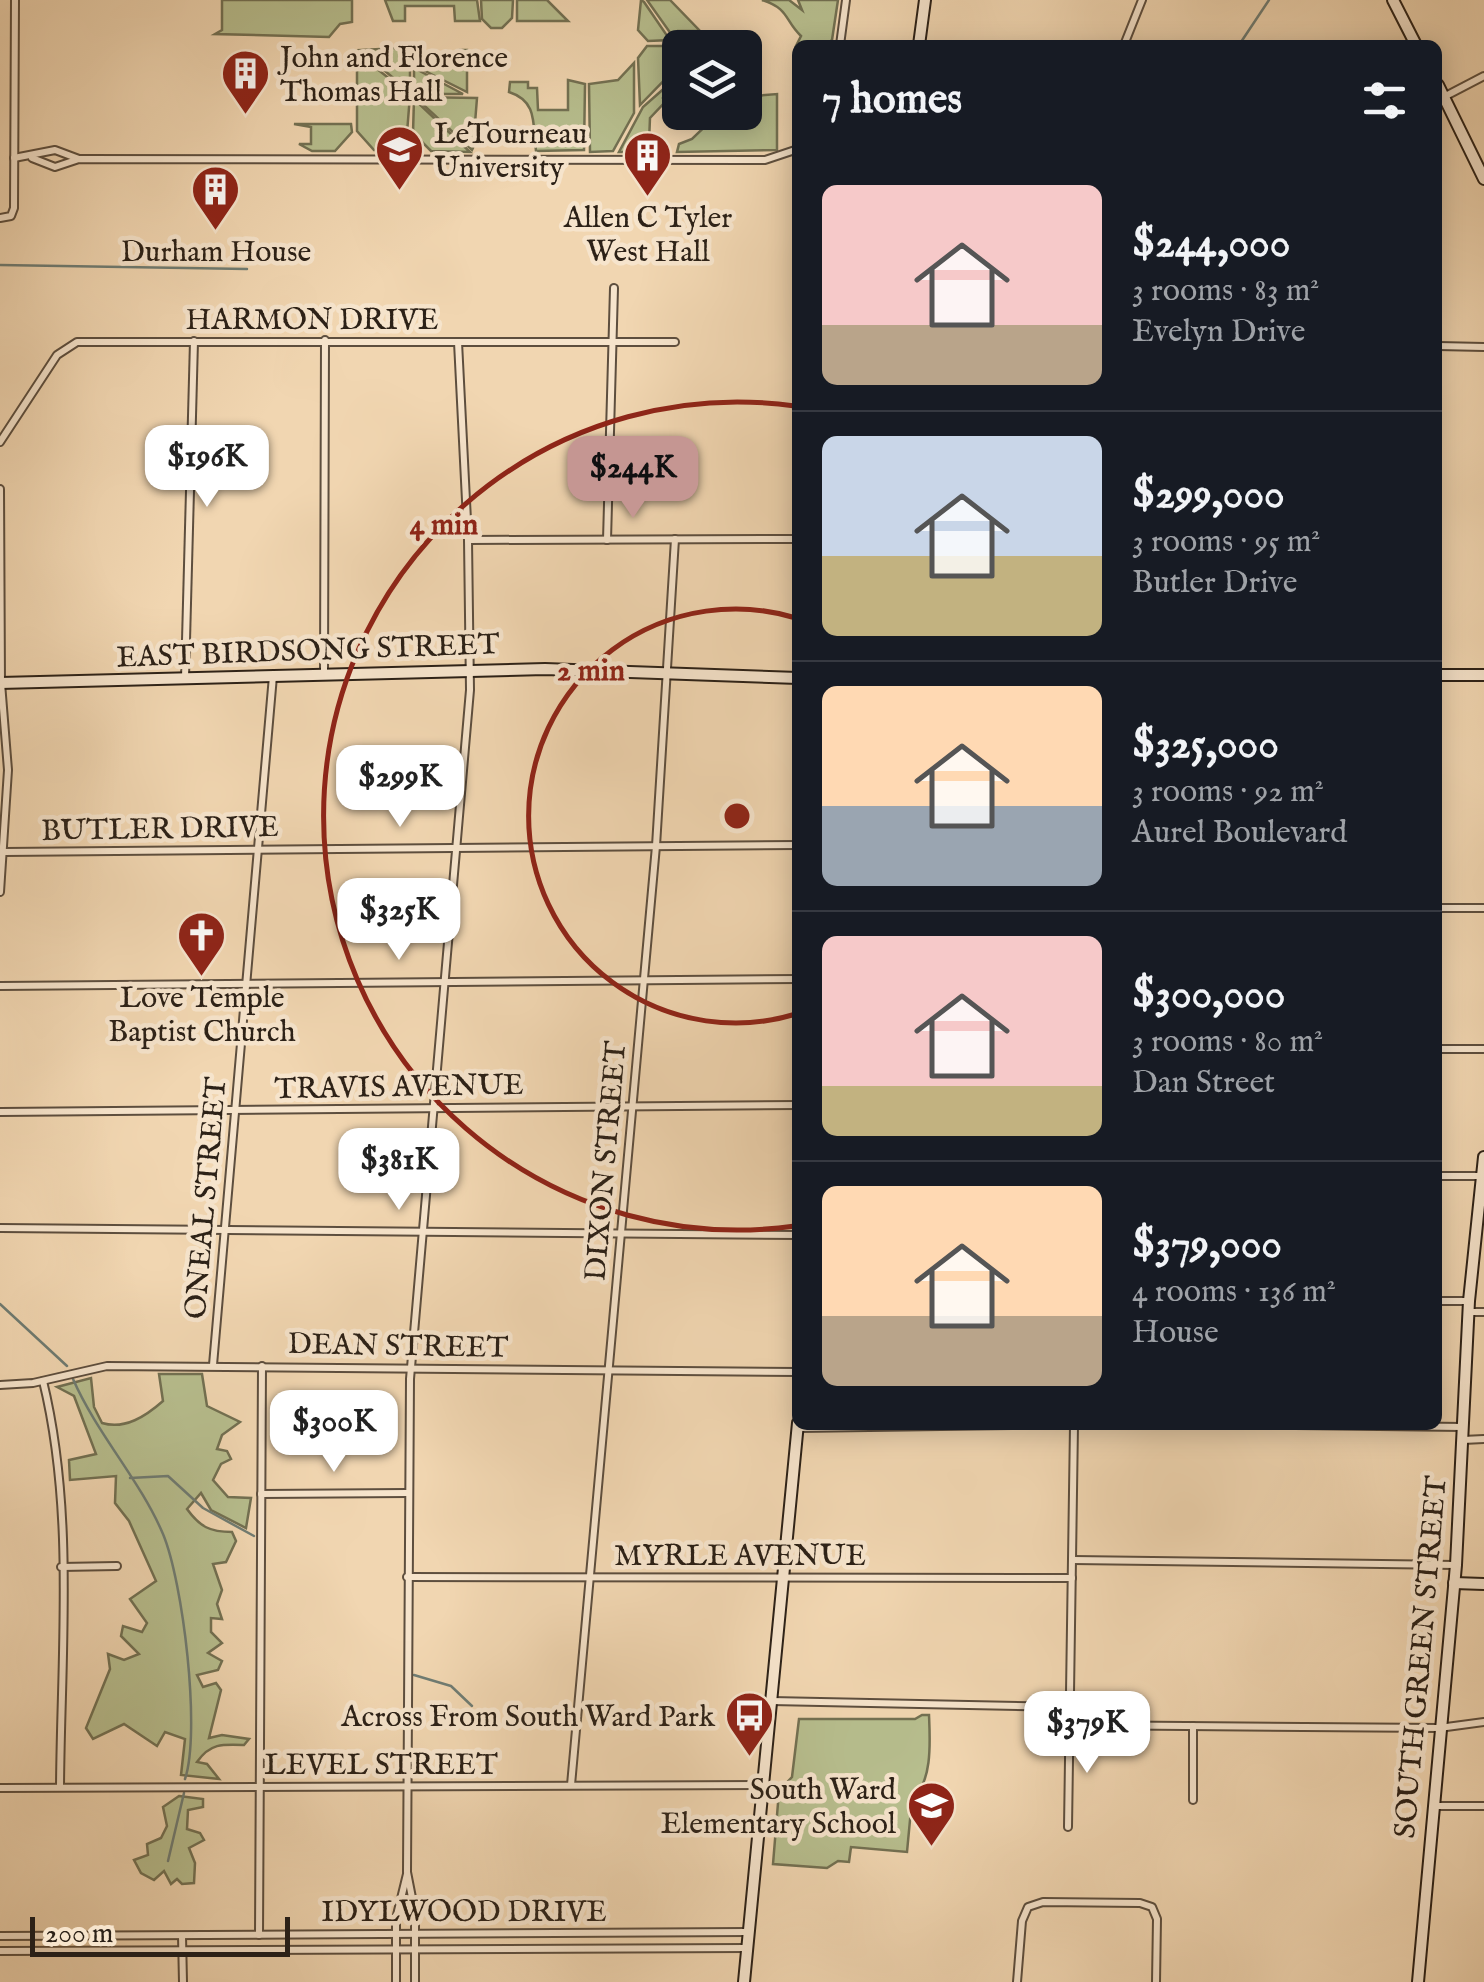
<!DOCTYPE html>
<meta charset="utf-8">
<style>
:root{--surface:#171b24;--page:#242831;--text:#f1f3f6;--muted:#9ea1a6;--line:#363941;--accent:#c59692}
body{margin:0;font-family:"IM FELL English",serif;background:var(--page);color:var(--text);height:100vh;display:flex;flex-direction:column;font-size:38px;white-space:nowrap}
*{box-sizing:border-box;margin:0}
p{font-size:32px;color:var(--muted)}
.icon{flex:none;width:55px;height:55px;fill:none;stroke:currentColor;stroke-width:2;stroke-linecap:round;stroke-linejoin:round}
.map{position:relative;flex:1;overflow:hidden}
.details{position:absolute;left:792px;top:40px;width:650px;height:1390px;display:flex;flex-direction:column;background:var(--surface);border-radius:15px;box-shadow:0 5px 25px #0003}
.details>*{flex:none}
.fabs{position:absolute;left:662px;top:30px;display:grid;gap:20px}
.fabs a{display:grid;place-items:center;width:100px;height:100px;border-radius:15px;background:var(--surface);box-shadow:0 5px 25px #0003;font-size:50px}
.scale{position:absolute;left:30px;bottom:25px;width:260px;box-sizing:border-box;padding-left:10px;border:5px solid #2c2117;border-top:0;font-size:28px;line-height:35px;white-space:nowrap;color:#2c2117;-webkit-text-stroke:8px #f6e4cc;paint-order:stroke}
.price{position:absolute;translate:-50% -85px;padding:0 22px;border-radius:20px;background:#fff;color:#222;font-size:32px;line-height:65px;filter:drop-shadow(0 2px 5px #0008)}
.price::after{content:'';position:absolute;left:50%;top:60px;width:30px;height:22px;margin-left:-15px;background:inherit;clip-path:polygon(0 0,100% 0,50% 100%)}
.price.on{background:var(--accent);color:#111}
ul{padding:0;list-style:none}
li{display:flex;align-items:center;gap:30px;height:250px;padding:0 30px}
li+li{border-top:2px solid var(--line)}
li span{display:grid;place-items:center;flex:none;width:280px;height:200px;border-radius:15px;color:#555}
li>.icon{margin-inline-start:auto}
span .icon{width:120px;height:120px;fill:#fffc;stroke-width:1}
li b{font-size:42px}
h2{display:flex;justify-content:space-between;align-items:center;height:120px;padding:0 30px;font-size:42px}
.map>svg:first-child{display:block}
.green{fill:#b7be8e;stroke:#727052;stroke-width:2.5}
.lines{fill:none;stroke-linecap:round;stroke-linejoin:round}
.stream{stroke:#6f7c73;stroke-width:2.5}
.street-casing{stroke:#5d4e3e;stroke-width:10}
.secondary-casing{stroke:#2c2117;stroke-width:14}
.street{stroke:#f6e4cc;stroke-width:6}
.secondary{stroke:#f6e4cc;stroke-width:10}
.ring{fill:none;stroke:#8f2418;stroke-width:5}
.labels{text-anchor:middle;stroke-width:9;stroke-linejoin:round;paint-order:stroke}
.poi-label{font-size:30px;fill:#2c2117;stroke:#f6e4cc}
.street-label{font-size:30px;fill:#2c2117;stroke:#f6e4cc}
.centre{fill:#8f2418;stroke:#f6e4cc;stroke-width:5}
.ring-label{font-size:30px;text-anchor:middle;font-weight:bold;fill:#8f2418;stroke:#f6e4cc;stroke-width:9;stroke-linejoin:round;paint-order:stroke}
</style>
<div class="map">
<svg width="1484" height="1982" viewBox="0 0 1484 1982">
<rect width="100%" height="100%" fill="#f1d6b1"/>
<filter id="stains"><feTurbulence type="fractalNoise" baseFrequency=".002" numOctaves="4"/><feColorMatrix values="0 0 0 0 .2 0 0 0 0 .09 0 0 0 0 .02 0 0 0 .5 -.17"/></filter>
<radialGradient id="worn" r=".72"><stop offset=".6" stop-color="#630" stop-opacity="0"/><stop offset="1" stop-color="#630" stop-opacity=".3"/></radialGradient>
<g class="green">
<path d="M222,0H352V22L340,24L329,37L215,34L222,30Z"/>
<path d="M385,0H477L480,21H455L454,6H405V21H393Z"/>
<path d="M481,0H513L512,18L502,28H491L482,19Z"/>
<path d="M517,0H547L568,21H517Z"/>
<path d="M641,0L644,2L670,40L648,41L638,30Z"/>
<path d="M647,0H670L700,31H678L676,41Z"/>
<path d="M762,0H789L802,10L798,0H838L832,40L825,45L796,46L801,36C784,20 790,9 762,0Z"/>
<path d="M647,46H673L675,69L640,105L638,58Z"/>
<path d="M398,48L410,71V92L360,50Z"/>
<path d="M460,50H467V92L413,65V60L460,59Z"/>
<path d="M357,53L410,95L407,133L391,151L374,150L357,131Z"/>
<path d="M634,63V113L613,151L590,152L589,84L618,80Z"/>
<path d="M414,68L463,94H414Z"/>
<path d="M568,80L585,84L584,150L536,151C533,122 537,101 509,92L510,82H528V88H537L538,110H568Z"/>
<path d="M668,85L671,90L663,98L666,101L650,118L649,142L660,143L657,152H619L643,107Z"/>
<path d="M746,89L754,96L777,94V150L677,152L679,144L692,139L719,113L745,112Z"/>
<path d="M415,97L477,98L473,148L472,150Z"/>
<path d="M414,99L470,152L431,151L413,133Z"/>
<path d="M294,124H351L352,132L335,151H312L299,144H311V127Z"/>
<path d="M159,1374H202L207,1406L240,1422L222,1435L217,1449L227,1451L231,1459L221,1464L213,1480L228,1497L251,1498L246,1528L211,1510L201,1493L187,1509C200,1527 210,1532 232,1532L236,1541L226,1562L213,1564L222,1590L217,1604L222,1619L211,1618V1632L222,1643L208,1653L222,1661L218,1670L197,1675L203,1687L216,1683L221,1690L209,1738L222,1735L249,1739L244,1745C223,1744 210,1743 197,1762L207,1764L219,1779L181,1775L185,1739L165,1732L157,1746L124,1724L93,1739L86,1728L110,1669L108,1654L124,1660L139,1654L121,1636L123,1626L142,1632L147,1623L130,1599L156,1581L129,1521L115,1503L116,1476L70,1480L69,1460L96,1454L74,1396L57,1387L91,1378L94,1407L102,1423C125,1430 146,1416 163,1401Z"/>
<path d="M922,1715H929C930,1740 933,1782 912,1799L907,1852L851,1847L849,1862L838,1861L827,1868L773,1864L779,1791L792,1777L799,1719H915Z"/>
<path d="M179,1796L203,1799V1807L188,1810L187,1829L200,1833L204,1840L189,1848L195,1863L194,1883L182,1884L177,1879L171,1884L164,1871L154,1880L141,1873L134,1860L148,1855L147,1844L161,1838L167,1826L163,1807Z"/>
</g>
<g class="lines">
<g class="stream">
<path d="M1239,45L1269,0"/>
<path d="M0,265L247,269"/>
<path d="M0,1304L67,1366"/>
<path d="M73,1379C97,1434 140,1480 163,1534C183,1582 201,1731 185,1779"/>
<path d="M130,1478L168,1476L203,1508L254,1536"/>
<path d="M414,1675L451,1686L472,1706"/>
<path d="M168,1861L184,1793"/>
</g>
<defs>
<g id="street">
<path d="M840,45L846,0"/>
<path d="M1124,45L1142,0"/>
<path d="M1438,100L1484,76"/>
<path d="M14,158L55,150L79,159"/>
<path d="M32,158L55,167L79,159L765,160L798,149"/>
<path d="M0,218L11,216L14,208L15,0"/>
<path d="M1438,346L1484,347"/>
<path d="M0,442L57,355L77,342H675"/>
<path d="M0,489L1,683L8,770L0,892"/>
<path d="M468,540L798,539"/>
<path d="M607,540L614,288"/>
<path d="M324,673L325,340"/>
<path d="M185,678L194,341"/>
<path d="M4,852L798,845"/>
<path d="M1438,908H1484"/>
<path d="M0,986L798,979"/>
<path d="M1438,1049H1484"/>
<path d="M0,1112L798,1105"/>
<path d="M1438,1176H1482"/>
<path d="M0,1228L798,1235"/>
<path d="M1438,1301H1468"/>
<path d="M1470,1312H1484"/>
<path d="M213,1365L273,676"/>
<path d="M43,1381C75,1512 61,1653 60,1787"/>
<path d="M0,1385L33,1383L107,1366L798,1372"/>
<path d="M1295,1425L1463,1427"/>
<path d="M798,1428L1012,1425"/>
<path d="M1463,1440L1484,1439"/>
<path d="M261,1494L408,1493"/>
<path d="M1073,1560L1456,1565"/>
<path d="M61,1567L117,1566"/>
<path d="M407,1577L1072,1578"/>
<path d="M771,1701L1069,1707"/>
<path d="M1070,1725L1439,1728L1484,1722"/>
<path d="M1193,1726V1800"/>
<path d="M571,1785L656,846L675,539"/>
<path d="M0,1788L762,1785"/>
<path d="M1433,1806H1484"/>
<path d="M1068,1827L1074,1425"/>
<path d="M259,1935L262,1366"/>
<path d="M0,1936L748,1932"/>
<path d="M182,1936L183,1982"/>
<path d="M0,1951L747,1948"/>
<path d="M396,1982V1919L407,1874"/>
<path d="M415,1982V1913L407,1872L410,1379L470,690L468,540L458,342"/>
<path d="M1017,1982L1022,1921L1028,1907L1043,1902L1140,1903L1152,1907L1157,1919L1156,1982"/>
</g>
<g id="secondary">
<path d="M1393,0L1416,45"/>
<path d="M919,45L925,0"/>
<path d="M1438,85L1484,179"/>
<path d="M1438,675H1484"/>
<path d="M0,683L545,669L798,678"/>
<path d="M1454,1583L1484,1584"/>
<path d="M744,1982L798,1423"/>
<path d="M1418,1982L1456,1565L1469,1301L1484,1157"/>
</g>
</defs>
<use href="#street" class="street-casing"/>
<use href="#secondary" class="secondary-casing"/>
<use href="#street" class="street"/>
<use href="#secondary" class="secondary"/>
</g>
<g class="ring">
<path d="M796 1014A207 207 0 1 1 796 618"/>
<path d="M795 1226A414 414 0 1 1 795 406"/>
</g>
<defs>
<symbol id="building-pin" viewBox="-11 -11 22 30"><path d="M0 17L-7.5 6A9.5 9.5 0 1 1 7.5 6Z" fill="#8f2418" stroke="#f6e4cc"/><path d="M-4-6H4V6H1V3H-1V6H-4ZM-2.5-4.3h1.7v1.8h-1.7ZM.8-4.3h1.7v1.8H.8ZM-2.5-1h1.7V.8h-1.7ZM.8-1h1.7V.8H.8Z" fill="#fff"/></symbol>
<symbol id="university-pin" viewBox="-11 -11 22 30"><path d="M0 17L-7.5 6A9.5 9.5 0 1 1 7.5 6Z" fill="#8f2418" stroke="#f6e4cc"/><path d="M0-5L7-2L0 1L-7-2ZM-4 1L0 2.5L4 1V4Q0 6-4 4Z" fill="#fff"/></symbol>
<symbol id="church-pin" viewBox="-11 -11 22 30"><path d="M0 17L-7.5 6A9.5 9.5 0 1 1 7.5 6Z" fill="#8f2418" stroke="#f6e4cc"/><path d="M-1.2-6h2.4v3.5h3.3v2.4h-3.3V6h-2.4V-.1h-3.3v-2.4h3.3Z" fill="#fff"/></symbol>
<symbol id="bus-pin" viewBox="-11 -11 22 30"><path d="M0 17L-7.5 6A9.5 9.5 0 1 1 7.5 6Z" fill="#8f2418" stroke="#f6e4cc"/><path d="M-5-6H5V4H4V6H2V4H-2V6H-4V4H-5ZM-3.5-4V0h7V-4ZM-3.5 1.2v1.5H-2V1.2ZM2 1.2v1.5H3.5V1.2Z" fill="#fff"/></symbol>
<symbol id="school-pin" viewBox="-11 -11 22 30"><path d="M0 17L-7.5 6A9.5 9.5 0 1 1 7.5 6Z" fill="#8f2418" stroke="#f6e4cc"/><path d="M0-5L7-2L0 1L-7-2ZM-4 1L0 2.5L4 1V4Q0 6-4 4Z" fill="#fff"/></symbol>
</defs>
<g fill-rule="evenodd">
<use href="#building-pin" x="218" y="46" width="55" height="75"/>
<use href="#university-pin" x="372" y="122" width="55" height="75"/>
<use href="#building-pin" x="620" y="128" width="55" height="75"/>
<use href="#building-pin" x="188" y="162" width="55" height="75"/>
<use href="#church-pin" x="174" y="908" width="55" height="75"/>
<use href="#bus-pin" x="722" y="1688" width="55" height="75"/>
<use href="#school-pin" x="904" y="1778" width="55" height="75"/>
</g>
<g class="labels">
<g class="poi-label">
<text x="280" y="67" text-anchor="start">John and Florence<tspan x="280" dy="34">Thomas Hall</tspan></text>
<text x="434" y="143" text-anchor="start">LeTourneau<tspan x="434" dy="34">University</tspan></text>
<text x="648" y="227">Allen C Tyler<tspan x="648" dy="34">West Hall</tspan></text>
<text x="216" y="261">Durham House</text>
<text x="202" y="1007">Love Temple<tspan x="202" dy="34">Baptist Church</tspan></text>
<text x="715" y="1726" text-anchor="end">Across From South Ward Park</text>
<text x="896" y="1799" text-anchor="end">South Ward<tspan x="896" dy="34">Elementary School</tspan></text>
</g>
<g class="street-label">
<text x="312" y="329">HARMON DRIVE</text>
<text transform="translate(308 650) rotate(-2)" y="10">EAST BIRDSONG STREET</text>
<text transform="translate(160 828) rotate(-1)" y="10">BUTLER DRIVE</text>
<text transform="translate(399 1086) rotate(-1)" y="10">TRAVIS AVENUE</text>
<text transform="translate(605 1161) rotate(-85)" y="10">DIXON STREET</text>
<text transform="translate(205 1198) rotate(-85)" y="10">ONEAL STREET</text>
<text transform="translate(398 1345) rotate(1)" y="10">DEAN STREET</text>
<text x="740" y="1565">MYRLE AVENUE</text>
<text transform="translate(1420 1657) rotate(-85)" y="10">SOUTH GREEN STREET</text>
<text x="381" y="1774">LEVEL STREET</text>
<text x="464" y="1921">IDYLWOOD DRIVE</text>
</g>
</g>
<circle cx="737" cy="816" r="15" class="centre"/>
<g class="ring-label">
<text x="444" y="534">4 min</text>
<text x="591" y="680">2 min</text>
</g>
<rect width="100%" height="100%" filter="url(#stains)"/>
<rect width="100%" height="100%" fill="url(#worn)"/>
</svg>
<div class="fabs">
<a><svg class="icon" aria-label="layers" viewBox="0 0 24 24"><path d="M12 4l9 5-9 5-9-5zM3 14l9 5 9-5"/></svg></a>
</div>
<div class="scale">200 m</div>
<b class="price" style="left:207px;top:510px">$196K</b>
<b class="price on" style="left:633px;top:521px">$244K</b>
<b class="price" style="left:400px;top:830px">$299K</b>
<b class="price" style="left:399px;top:963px">$325K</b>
<b class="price" style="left:399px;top:1213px">$381K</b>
<b class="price" style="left:334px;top:1475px">$300K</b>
<b class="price" style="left:1087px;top:1776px">$379K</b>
<section class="details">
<h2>7 homes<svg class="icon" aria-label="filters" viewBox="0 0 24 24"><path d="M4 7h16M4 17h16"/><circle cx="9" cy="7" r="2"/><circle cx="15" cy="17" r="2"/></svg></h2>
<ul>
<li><span style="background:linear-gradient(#f6c9c9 70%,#b9a48a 0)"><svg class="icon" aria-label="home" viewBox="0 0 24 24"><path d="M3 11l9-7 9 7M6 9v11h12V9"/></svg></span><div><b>$244,000</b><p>3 rooms · 83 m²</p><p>Evelyn Drive</p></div></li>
<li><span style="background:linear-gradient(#c9d6e8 60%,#c2b280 0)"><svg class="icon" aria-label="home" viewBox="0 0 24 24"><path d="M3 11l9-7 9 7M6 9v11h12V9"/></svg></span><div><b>$299,000</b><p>3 rooms · 95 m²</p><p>Butler Drive</p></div></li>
<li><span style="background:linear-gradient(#ffd9b3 60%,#9aa5b1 0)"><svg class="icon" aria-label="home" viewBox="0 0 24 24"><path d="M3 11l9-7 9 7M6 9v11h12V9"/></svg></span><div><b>$325,000</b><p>3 rooms · 92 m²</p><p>Aurel Boulevard</p></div></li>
<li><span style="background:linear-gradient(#f6c9c9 75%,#c2b280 0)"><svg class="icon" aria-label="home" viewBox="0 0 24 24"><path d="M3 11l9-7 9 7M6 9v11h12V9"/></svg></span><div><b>$300,000</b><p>3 rooms · 80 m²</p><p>Dan Street</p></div></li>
<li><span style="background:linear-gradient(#ffd9b3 65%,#b9a48a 0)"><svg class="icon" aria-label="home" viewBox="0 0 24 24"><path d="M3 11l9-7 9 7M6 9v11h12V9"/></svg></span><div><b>$379,000</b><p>4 rooms · 136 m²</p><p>House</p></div></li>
</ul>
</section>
</div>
